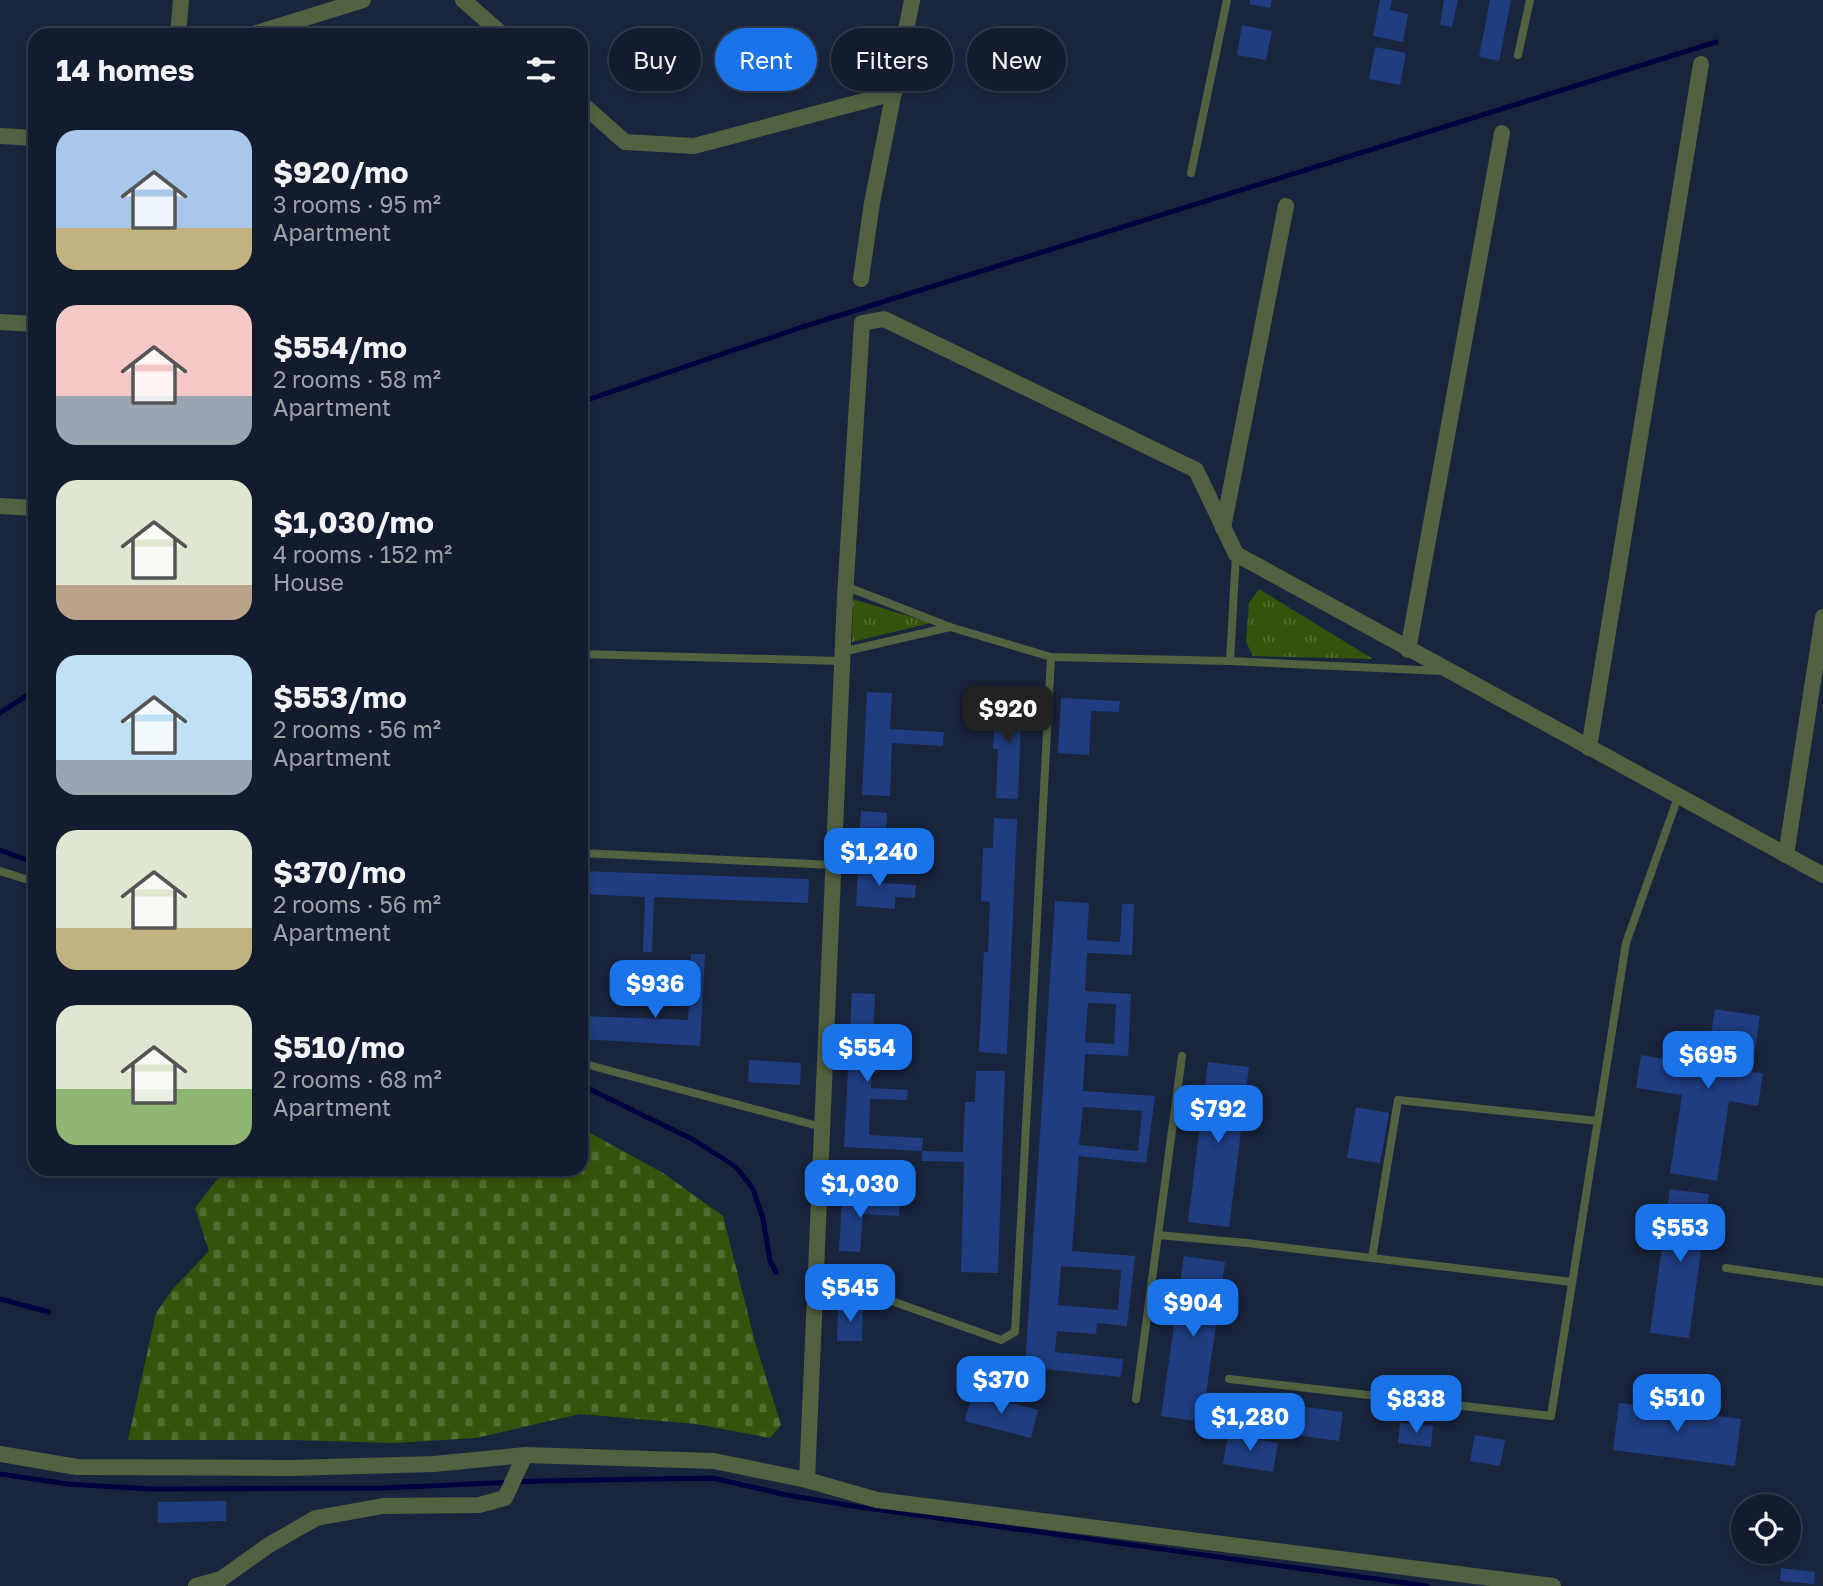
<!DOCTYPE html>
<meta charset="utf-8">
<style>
:root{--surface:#131c2e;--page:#20293a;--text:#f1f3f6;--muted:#9da1aa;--line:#323a4a;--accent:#1a73e8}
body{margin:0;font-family:"Golos Text",sans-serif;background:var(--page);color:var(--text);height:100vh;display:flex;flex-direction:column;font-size:26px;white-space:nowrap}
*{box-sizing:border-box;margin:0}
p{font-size:23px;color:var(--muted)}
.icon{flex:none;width:38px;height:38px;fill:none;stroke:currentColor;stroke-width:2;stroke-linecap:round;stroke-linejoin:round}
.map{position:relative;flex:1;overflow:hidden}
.side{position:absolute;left:28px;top:28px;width:560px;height:1148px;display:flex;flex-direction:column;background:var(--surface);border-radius:21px;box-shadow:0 4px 10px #0003,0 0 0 2px var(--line)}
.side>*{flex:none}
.hud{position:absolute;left:609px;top:28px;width:665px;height:63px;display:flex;gap:14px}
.controls{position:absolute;left:1731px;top:1494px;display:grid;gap:14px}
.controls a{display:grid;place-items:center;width:70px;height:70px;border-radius:50%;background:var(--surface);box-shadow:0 4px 10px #0003,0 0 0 2px var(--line);font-size:35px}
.price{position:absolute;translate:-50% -60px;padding:0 16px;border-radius:14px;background:var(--accent);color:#fff;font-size:23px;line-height:46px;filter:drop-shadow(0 2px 4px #0008)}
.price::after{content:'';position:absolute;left:50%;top:42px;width:21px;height:16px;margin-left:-10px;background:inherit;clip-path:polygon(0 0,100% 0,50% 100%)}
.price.current{background:#222;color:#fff}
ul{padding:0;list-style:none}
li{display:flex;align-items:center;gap:21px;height:175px;padding:0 28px}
li span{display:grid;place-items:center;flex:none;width:196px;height:140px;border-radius:21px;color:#555}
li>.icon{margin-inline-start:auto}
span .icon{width:84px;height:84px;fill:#fffc;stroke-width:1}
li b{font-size:30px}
h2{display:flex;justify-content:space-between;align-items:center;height:84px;padding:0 28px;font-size:30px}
.pill{padding:0 24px;border-radius:32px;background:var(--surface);box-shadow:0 4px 10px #0003,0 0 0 2px var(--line);font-size:24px;line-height:63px}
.pill.current{background:var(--accent);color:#fff}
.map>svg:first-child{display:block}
.grass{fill:url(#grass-tufts)}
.cemetery{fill:url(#cemetery-stones)}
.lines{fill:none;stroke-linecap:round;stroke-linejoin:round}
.stream{stroke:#00003f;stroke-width:5}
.building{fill:#1f3d80;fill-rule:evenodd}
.lane{stroke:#526241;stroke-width:8}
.street{stroke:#526241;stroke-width:16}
</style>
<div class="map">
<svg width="1823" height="1586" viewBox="0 0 1823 1586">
<defs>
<pattern id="grass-tufts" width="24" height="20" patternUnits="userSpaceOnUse" patternTransform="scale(1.75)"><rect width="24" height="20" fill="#36530b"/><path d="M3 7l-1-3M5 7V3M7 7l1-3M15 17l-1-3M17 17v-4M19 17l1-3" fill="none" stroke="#536c2f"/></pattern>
<pattern id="cemetery-stones" width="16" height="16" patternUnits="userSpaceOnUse" patternTransform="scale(1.75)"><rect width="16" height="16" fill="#36530b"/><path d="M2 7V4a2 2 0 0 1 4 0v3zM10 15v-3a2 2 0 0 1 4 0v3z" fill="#536c2f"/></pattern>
</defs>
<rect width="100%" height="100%" fill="#19253d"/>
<g class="grass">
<path d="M1259,589L1373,659L1253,656L1246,642L1249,603Z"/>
<path d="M853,599L931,623L852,642Z"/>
</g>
<path class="cemetery" d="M581,1128L663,1173L723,1216L755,1342L781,1425L770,1438L696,1424L580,1414L476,1438L394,1443L290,1440H128L156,1313L172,1290L209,1251L195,1208L225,1169H581Z"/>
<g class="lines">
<g class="stream">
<path d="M581,402L799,328L1716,42"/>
<path d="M0,713L35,690"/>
<path d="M0,850L35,863"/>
<path d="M581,1085L694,1140L736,1167L753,1189L763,1219L770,1261L776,1272"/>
<path d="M0,1299L49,1312"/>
<path d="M0,1474L68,1484L151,1489L383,1488L538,1481L712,1478L787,1495L859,1507L1427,1586"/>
</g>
</g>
<g class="building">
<path d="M1250,0H1272L1270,8L1249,4Z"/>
<path d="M1380,0H1392L1390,10L1408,14L1403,42L1373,36Z"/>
<path d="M1444,0H1458L1452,27L1440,25Z"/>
<path d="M1490,0H1511L1499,61L1479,57Z"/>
<path d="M1242,25L1272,31L1266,60L1237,55Z"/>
<path d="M1375,47L1406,53L1400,85L1369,79Z"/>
<path d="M867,692L892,693L890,729L944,732L943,746L892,743L890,796L862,795Z"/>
<path d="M996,695L1022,696L1018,799L996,798L998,749H993Z"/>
<path d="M1061,698L1120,701L1119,712L1091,711L1089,755L1058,753Z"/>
<path d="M861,811L887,813L885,846L859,844Z"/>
<path d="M994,818L1017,819L1007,1054L979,1052L984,952H988L990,902L981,901L983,848H993Z"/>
<path d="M858,862L881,864L880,883L916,885L915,898L895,897V909L856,906Z"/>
<path d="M581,871L809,879L808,903L654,897L652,952H643L645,897L581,894Z"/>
<path d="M1055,901L1089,903L1087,940L1120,942L1122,904H1134L1132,955L1087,953L1085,991L1131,994L1128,1056L1085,1054L1083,1091L1155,1096L1146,1163L1079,1156L1072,1251L1135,1256L1127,1326L1097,1323L1096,1334L1057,1331L1055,1352L1123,1359L1121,1377L1025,1367ZM1088,1003L1116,1004L1114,1044L1085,1042ZM1083,1107L1142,1111L1138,1151L1079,1145ZM1061,1266L1121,1270L1118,1310L1058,1305Z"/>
<path d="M691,954H705L700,1046L581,1039V1016L688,1020Z"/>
<path d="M852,993L875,994L871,1088L908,1090L907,1100L870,1099L869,1135L923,1138L922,1151L844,1147Z"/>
<path d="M1715,1009L1760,1016L1752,1072L1763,1073L1758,1106L1729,1101L1717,1181L1670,1173L1682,1095L1636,1088L1641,1055L1706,1066Z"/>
<path d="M749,1060L801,1063L800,1085L748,1082Z"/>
<path d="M1208,1062L1249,1067L1229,1227L1188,1222Z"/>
<path d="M976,1071H1005L998,1273L961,1272L964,1162L922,1161V1151L963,1152L965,1102H975Z"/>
<path d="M1356,1107L1389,1113L1380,1163L1347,1158Z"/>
<path d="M1670,1189L1709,1194L1689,1338L1650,1333Z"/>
<path d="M842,1199L900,1203L899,1216L863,1214L860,1252L839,1251Z"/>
<path d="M1184,1256L1225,1262L1202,1422L1161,1416Z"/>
<path d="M838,1306L863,1307L862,1341H837Z"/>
<path d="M972,1393L1038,1410L1031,1438L965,1421Z"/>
<path d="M1619,1403L1741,1419L1735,1466L1613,1450Z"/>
<path d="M1292,1405L1343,1412L1339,1441L1289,1434Z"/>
<path d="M1400,1423L1433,1426L1431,1447L1398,1443Z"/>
<path d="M1228,1434L1278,1443L1273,1472L1223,1464Z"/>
<path d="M1475,1435L1505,1440L1500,1466L1470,1461Z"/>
<path d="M226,1501V1521L158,1523V1502Z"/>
<path d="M1781,1568L1815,1572L1814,1584L1780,1581Z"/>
</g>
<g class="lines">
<g class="lane">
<path d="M1518,55L1530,0"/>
<path d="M1191,173L1227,0"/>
<path d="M845,586L950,627"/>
<path d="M842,652L950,627L1051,657L1230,661L1236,555"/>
<path d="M581,654L842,661"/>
<path d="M1230,661L1442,671"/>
<path d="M581,853L833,865"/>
<path d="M0,871L35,882"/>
<path d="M581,1063L822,1127"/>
<path d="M1158,1235L1247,1243L1572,1282"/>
<path d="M1372,1258L1398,1100L1598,1121"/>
<path d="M1726,1268L1823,1282"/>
<path d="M816,1274L1001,1340L1015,1332L1051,657"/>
<path d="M1229,1379L1551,1416L1626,943L1678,797"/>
<path d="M1136,1399L1182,1056"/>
</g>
<g class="street">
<path d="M463,0L503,35"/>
<path d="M178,35L181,0"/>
<path d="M250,35L363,0"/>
<path d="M581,103L625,142L694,146L894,93"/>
<path d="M0,136L35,138"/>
<path d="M861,279L872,203L912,0"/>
<path d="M0,322L35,324"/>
<path d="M0,506L35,508"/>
<path d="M1223,528L1286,206"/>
<path d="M1408,650L1502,133"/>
<path d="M1589,748L1701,64"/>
<path d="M1786,855L1823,617"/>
<path d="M0,1454L77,1467L289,1468L434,1464L525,1455L714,1461L807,1480L877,1500L1553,1586"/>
<path d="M807,1480L845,596L862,323L884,319L1196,470L1236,554L1823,875"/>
<path d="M196,1586L221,1579L269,1545L316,1518L383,1506L479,1505L505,1498L525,1455"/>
</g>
</g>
</svg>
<div class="controls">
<a><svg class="icon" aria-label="locate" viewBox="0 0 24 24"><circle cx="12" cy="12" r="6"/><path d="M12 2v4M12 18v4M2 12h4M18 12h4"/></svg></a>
</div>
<b class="price current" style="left:1008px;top:745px">$920</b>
<b class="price" style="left:879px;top:888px">$1,240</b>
<b class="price" style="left:655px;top:1020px">$936</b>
<b class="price" style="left:867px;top:1084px">$554</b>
<b class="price" style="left:1708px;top:1091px">$695</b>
<b class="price" style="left:1218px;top:1145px">$792</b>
<b class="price" style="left:860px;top:1220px">$1,030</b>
<b class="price" style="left:1680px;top:1264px">$553</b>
<b class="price" style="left:850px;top:1324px">$545</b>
<b class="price" style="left:1193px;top:1339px">$904</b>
<b class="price" style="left:1001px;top:1416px">$370</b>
<b class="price" style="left:1677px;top:1434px">$510</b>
<b class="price" style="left:1416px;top:1435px">$838</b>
<b class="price" style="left:1250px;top:1453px">$1,280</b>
<div class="hud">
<a class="pill">Buy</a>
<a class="pill current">Rent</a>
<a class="pill">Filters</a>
<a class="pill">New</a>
</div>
<section class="side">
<h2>14 homes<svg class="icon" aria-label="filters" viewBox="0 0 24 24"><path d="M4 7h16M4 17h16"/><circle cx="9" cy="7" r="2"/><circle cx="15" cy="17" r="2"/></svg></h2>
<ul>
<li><span style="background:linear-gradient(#a9c7e8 70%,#c2b280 0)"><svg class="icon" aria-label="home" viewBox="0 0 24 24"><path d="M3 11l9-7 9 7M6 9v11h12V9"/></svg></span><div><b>$920/mo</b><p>3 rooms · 95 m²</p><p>Apartment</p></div></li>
<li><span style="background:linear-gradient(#f6c9c9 65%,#9aa5b1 0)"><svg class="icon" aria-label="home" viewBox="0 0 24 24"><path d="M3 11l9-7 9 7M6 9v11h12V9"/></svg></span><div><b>$554/mo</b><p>2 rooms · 58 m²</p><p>Apartment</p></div></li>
<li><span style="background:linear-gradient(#dfe7d0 75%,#b9a48a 0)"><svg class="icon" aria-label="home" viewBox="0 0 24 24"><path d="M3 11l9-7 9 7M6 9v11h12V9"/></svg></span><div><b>$1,030/mo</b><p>4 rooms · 152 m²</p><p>House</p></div></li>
<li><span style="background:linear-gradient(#bfe0f5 75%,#9aa5b1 0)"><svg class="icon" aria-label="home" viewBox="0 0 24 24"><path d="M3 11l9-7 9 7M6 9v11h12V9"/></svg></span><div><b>$553/mo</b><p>2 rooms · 56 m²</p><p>Apartment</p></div></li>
<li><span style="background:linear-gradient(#dfe7d0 70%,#c2b280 0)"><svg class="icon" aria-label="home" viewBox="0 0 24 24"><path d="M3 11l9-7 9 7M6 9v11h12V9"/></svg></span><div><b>$370/mo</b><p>2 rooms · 56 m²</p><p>Apartment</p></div></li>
<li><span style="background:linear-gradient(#dfe7d0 60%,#8fb573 0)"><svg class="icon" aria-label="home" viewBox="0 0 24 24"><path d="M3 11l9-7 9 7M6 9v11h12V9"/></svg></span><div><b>$510/mo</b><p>2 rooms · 68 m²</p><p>Apartment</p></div></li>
</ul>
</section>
</div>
